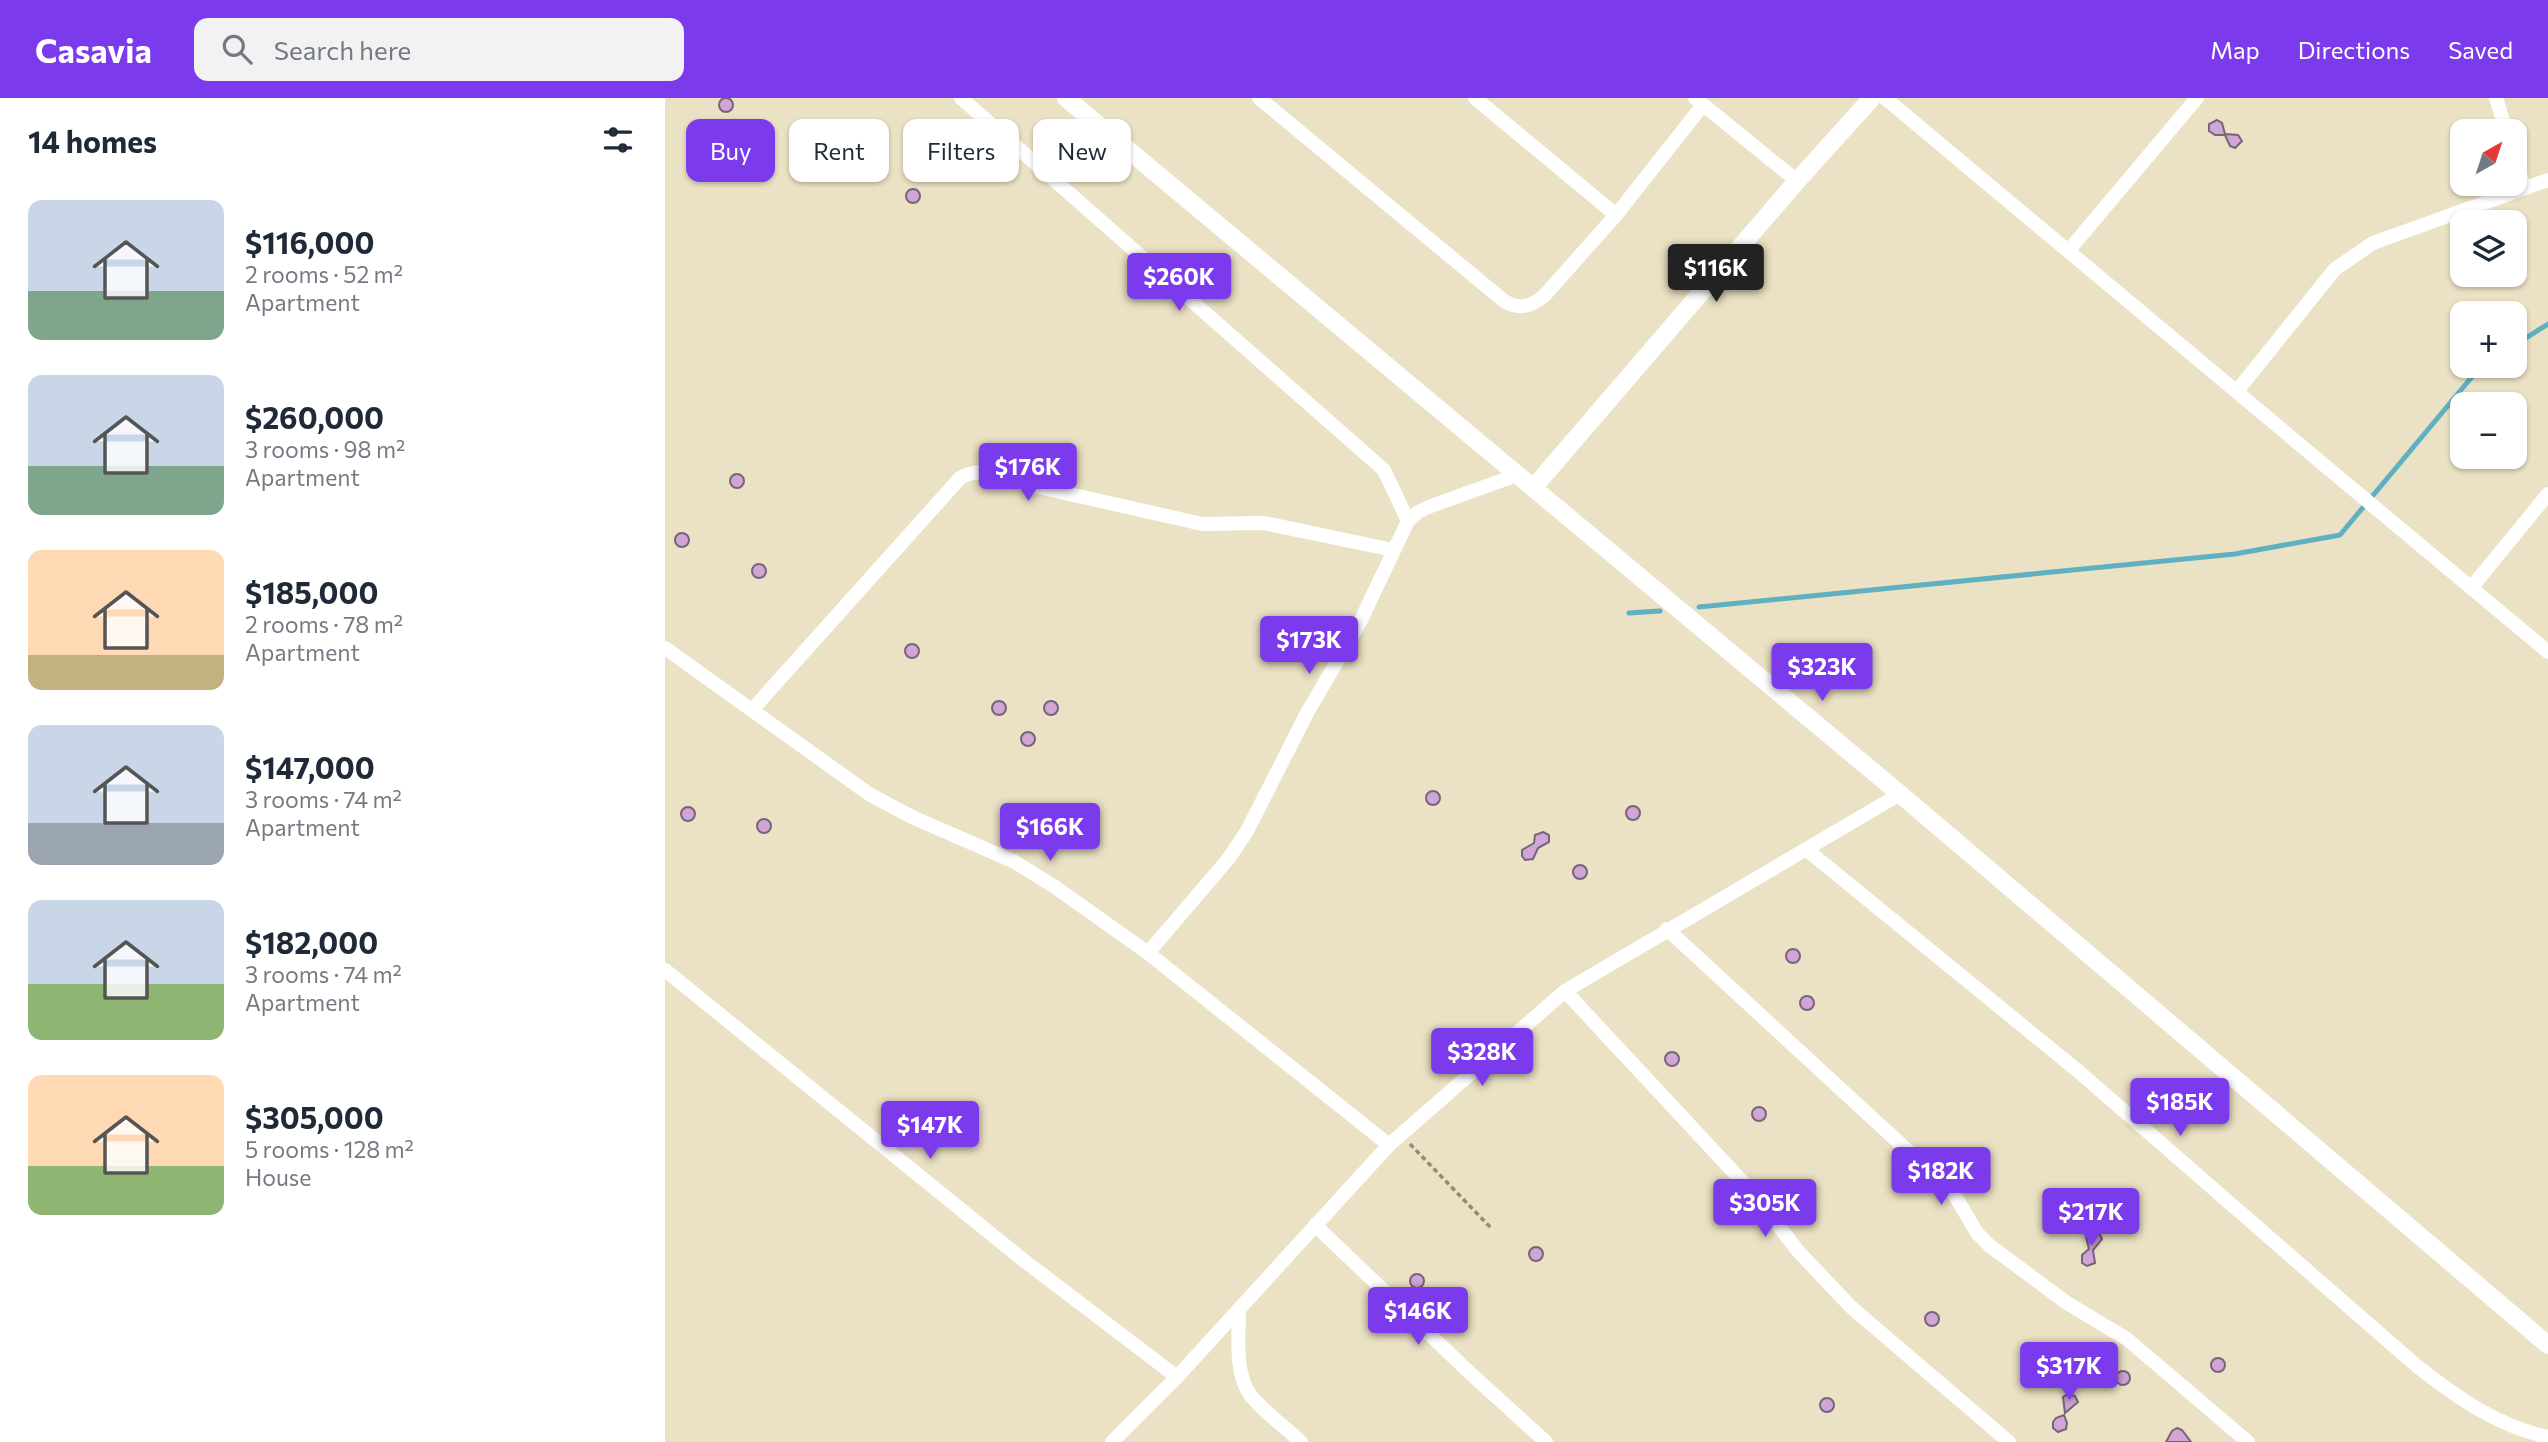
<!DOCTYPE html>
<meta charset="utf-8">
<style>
:root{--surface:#fff;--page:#f2f2f3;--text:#1f2937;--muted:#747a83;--accent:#7c3aed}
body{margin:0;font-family:Commissioner,sans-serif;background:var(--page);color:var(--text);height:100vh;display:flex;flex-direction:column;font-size:26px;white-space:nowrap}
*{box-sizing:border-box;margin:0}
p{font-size:23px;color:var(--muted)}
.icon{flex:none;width:38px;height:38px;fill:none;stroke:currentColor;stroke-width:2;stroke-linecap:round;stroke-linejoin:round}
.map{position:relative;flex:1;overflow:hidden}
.sheet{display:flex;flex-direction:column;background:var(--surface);width:665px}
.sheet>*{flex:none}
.guide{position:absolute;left:21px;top:21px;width:665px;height:63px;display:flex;gap:14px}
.needle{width:46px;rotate:39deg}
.tools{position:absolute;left:1785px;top:21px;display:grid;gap:14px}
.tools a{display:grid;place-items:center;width:77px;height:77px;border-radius:14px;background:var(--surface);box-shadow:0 2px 5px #0004;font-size:35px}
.price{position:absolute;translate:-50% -60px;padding:0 16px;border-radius:7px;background:var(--accent);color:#fff;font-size:23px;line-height:46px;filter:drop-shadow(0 2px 4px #0008)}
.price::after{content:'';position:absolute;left:50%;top:42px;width:21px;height:16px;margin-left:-10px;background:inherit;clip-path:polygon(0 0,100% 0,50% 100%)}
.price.active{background:#222;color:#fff}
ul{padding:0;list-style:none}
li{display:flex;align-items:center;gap:21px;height:175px;padding:0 28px}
li span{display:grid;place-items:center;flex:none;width:196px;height:140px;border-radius:14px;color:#555}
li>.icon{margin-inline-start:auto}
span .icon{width:84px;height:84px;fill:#fffc;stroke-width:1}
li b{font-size:30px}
h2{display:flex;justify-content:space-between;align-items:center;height:84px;padding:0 28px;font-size:30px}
.chip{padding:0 24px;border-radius:14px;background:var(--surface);box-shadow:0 2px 5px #0004;font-size:24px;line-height:63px}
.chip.active{background:var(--accent);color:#fff}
header{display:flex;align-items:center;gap:42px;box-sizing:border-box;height:98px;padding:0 35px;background:var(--accent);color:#fff}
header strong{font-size:33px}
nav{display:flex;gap:38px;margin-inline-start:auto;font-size:24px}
.search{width:490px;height:63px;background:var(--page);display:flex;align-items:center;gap:18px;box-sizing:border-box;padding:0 24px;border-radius:14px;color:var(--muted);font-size:26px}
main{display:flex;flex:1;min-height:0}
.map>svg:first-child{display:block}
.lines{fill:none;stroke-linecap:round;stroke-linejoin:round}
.stream{stroke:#5fb1c2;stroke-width:5}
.building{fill:#d1a5d6;stroke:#776479;stroke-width:2}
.path{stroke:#948c77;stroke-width:3.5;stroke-dasharray:5 3.5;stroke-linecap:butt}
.minor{stroke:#fff;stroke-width:14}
.tertiary{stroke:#fff;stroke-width:18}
</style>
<header>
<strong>Casavia</strong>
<div class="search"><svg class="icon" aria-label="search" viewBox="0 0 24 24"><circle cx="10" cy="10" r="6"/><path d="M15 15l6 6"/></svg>Search here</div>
<nav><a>Map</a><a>Directions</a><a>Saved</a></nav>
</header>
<main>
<section class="sheet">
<h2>14 homes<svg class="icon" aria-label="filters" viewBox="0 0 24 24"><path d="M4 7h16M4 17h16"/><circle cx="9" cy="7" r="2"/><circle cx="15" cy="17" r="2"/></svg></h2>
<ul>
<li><span style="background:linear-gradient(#c9d6e8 65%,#7fa58c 0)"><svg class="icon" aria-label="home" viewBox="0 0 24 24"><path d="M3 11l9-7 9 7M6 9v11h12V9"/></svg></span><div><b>$116,000</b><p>2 rooms · 52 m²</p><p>Apartment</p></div></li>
<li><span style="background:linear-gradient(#c9d6e8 65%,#7fa58c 0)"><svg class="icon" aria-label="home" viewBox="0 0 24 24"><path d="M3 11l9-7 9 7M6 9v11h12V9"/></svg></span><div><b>$260,000</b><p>3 rooms · 98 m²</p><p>Apartment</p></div></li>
<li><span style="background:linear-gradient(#ffd9b3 75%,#c2b280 0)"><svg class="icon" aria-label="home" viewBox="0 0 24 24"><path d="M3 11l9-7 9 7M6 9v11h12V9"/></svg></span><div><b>$185,000</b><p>2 rooms · 78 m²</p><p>Apartment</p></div></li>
<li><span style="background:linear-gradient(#c9d6e8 70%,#9aa5b1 0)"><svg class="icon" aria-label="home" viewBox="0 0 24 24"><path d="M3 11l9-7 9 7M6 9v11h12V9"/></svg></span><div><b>$147,000</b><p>3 rooms · 74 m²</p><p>Apartment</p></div></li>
<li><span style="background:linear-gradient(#c9d6e8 60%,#8fb573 0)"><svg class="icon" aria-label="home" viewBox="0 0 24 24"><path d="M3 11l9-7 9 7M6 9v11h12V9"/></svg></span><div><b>$182,000</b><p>3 rooms · 74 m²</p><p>Apartment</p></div></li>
<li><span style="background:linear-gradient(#ffd9b3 65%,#8fb573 0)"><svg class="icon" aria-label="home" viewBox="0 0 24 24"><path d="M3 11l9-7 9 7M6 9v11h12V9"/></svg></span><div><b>$305,000</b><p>5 rooms · 128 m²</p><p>House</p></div></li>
</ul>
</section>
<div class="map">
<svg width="1883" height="1344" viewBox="0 0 1883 1344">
<rect width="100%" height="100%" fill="#ebe1c4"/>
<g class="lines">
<g class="stream">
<path d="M1850,247L1883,226"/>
<path d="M1034,509L1570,456L1675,437L1816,268"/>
<path d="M964,515L995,513"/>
</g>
</g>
<g class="building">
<circle cx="61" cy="7" r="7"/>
<path d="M1552,22L1557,25L1560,36L1573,37L1577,43L1570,50L1565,48L1560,37H1550L1544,33V26Z"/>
<circle cx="154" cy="65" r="7"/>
<circle cx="248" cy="98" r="7"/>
<circle cx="72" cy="383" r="7"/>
<circle cx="17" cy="442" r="7"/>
<circle cx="94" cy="473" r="7"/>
<circle cx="247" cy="553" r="7"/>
<circle cx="334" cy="610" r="7"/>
<circle cx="386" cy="610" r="7"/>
<circle cx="363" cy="641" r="7"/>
<circle cx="768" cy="700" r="7"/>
<circle cx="968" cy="715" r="7"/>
<circle cx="23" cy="716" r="7"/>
<circle cx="99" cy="728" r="7"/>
<path d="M878,734L884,737V744L873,750L868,761L860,762L857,758V752L869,745L870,737Z"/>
<circle cx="915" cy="774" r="7"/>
<circle cx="1128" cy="858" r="7"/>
<circle cx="1142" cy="905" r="7"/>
<circle cx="1007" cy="961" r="7"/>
<circle cx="1094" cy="1016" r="7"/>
<path d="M1428,1132L1434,1135L1437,1141L1428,1152L1430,1165L1422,1168L1417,1165V1157L1424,1151L1421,1139Z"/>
<circle cx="871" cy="1156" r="7"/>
<circle cx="752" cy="1183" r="7"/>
<circle cx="1267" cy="1221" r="7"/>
<circle cx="1553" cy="1267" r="7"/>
<circle cx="1458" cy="1280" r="7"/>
<path d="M1403,1296L1410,1298L1413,1304L1400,1315L1398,1299Z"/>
<circle cx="1162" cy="1307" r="7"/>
<path d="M1399,1317L1402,1325L1401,1331L1393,1334L1388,1330V1324L1391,1320Z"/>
<path d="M1512,1330L1517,1332L1526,1344H1501L1507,1333Z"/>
</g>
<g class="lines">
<path class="path" d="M745,1046L826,1130"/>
<g class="minor">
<path d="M296,0L719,372L743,423"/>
<path d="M594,0L839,203C854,212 866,209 879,198L951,117L1038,7"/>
<path d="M810,0L951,117"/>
<path d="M1030,0L1132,83"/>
<path d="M1220,0L1883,554"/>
<path d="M1831,0L1841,33"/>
<path d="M1850,60L1859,89"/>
<path d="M1404,152L1532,0"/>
<path d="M1572,293L1670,171L1708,145L1883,82"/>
<path d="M1806,490L1883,396"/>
<path d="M0,550L204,696L247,719L348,763L390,789L483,855L724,1047"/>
<path d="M87,612L295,380C314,369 328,376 347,383L537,426L599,425L728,452"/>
<path d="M1142,752L1413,973L1753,1269C1793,1300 1832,1328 1883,1339"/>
<path d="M1002,831L1281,1088L1289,1096L1312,1135L1325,1148L1402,1205L1462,1241L1583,1344"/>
<path d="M483,855L564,760L582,733L642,615L695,524L743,423L753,414L766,408L855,376"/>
<path d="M0,872L357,1161L512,1279"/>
<path d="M900,893L1088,1095L1133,1153L1186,1209L1344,1344"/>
<path d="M650,1127L805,1275L881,1344"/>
<path d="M574,1211C574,1238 569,1276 586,1298C600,1315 620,1329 636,1344"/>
<path d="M447,1344L512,1279L724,1047L900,893L1235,696"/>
</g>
<g class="tertiary">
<path d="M401,0L1235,696L1883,1247"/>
<path d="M869,389L1132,83L1207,0"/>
</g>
</g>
</svg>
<div class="tools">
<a><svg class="needle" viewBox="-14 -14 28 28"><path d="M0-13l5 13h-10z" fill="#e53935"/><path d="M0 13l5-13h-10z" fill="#747a83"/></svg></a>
<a><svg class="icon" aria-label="layers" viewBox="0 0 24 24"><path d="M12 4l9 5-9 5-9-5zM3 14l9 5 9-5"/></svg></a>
<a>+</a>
<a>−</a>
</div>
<b class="price active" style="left:1051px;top:206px">$116K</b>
<b class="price" style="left:514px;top:215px">$260K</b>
<b class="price" style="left:363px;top:405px">$176K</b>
<b class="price" style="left:644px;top:578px">$173K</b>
<b class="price" style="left:1157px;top:605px">$323K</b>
<b class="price" style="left:385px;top:765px">$166K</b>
<b class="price" style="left:817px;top:990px">$328K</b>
<b class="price" style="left:1515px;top:1040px">$185K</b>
<b class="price" style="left:265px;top:1063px">$147K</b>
<b class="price" style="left:1276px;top:1109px">$182K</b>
<b class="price" style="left:1100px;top:1141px">$305K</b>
<b class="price" style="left:1426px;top:1150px">$217K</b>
<b class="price" style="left:753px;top:1249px">$146K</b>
<b class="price" style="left:1404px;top:1304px">$317K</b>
<div class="guide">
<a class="chip active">Buy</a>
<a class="chip">Rent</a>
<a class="chip">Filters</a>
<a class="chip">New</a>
</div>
</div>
</main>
